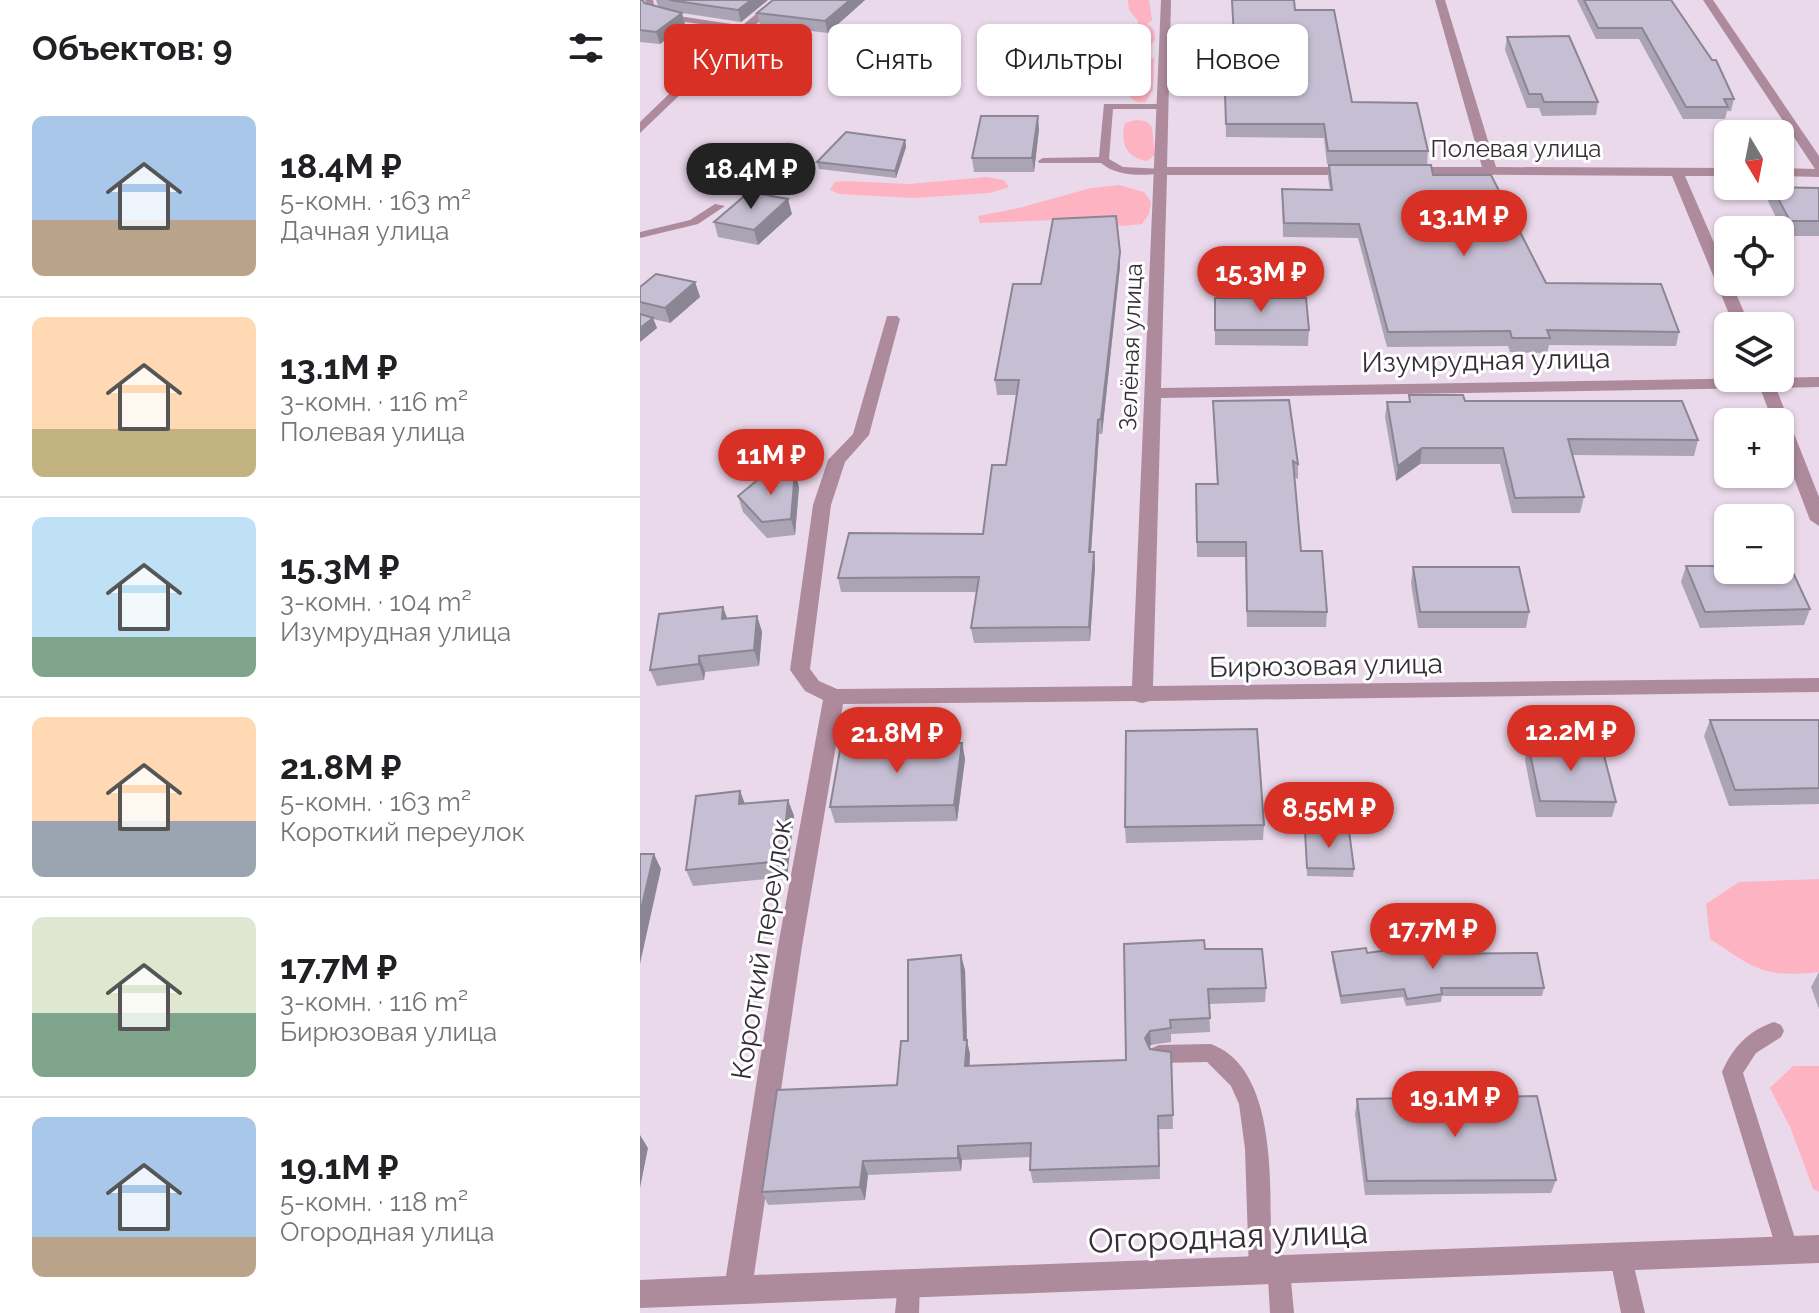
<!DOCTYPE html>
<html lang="ru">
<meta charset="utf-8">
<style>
:root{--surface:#fff;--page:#f6f6f6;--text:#202124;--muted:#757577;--line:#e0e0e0;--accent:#d93025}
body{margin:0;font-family:Raleway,sans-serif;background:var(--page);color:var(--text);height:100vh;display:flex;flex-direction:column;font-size:30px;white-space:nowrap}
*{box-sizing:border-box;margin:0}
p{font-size:26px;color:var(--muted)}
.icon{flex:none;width:44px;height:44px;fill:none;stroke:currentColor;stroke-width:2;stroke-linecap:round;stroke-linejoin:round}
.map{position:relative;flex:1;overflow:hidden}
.drawer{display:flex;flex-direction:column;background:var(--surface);width:640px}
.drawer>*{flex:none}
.hud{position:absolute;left:24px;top:24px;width:760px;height:72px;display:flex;gap:16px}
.needle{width:52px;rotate:170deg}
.controls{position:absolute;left:1074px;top:120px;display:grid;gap:16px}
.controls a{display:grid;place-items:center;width:80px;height:80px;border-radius:12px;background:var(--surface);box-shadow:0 2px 6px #0004;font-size:40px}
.price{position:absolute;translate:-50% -68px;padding:0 18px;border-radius:28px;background:var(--accent);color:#fff;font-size:26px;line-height:52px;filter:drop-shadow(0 2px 4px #0008)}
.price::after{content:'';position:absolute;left:50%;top:48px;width:24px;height:18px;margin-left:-12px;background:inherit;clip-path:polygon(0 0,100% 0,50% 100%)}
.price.on{background:#222;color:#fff}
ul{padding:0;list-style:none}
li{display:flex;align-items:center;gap:24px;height:200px;padding:0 32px}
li+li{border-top:2px solid var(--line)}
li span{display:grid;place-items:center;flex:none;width:224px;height:160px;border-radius:12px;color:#555}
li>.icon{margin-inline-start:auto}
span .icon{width:96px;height:96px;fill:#fffc;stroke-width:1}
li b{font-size:34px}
h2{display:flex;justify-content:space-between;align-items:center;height:96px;padding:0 32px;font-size:34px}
.chip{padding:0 28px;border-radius:12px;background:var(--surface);box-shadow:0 2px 6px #0004;font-size:28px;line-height:72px}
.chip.on{background:var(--accent);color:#fff}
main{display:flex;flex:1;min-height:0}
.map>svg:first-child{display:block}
.green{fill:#feb3c2}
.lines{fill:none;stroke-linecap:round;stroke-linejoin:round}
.lane{fill:#ae8a9d;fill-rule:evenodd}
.street{fill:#ae8a9d;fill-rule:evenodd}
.wall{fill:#aaa4b5}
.shaded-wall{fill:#8b8694}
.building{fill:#c6bfd3;stroke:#8b8694;stroke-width:2}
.labels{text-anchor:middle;stroke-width:6;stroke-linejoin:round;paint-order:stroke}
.far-street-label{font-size:24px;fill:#342e35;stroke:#fff}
.street-label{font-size:28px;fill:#342e35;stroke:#fff}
.near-street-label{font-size:34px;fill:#342e35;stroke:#fff}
</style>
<main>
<section class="drawer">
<h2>Объектов: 9<svg class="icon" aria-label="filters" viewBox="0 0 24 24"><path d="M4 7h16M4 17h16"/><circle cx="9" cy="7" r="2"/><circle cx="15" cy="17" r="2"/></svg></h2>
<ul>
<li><span style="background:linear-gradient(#a9c7e8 65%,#b9a48a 0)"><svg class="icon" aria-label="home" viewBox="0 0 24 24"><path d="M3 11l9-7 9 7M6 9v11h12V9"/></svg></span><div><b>18.4M ₽</b><p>5-комн. · 163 m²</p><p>Дачная улица</p></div></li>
<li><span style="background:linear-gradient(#ffd9b3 70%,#c2b280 0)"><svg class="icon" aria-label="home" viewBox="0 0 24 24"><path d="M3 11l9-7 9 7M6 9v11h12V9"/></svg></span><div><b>13.1M ₽</b><p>3-комн. · 116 m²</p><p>Полевая улица</p></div></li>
<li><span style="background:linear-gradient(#bfe0f5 75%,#7fa58c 0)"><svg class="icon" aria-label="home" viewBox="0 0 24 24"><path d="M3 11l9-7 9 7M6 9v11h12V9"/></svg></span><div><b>15.3M ₽</b><p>3-комн. · 104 m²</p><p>Изумрудная улица</p></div></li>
<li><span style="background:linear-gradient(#ffd9b3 65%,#9aa5b1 0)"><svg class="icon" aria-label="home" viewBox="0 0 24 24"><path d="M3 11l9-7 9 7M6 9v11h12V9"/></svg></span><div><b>21.8M ₽</b><p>5-комн. · 163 m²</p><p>Короткий переулок</p></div></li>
<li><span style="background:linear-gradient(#dfe7d0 60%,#7fa58c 0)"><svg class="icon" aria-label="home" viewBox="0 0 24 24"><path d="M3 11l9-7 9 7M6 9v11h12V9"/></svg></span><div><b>17.7M ₽</b><p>3-комн. · 116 m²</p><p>Бирюзовая улица</p></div></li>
<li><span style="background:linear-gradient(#a9c7e8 75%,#b9a48a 0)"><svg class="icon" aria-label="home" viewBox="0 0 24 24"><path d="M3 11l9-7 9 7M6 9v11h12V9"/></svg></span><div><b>19.1M ₽</b><p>5-комн. · 118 m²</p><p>Огородная улица</p></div></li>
</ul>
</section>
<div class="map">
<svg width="1179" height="1313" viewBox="0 0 1179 1313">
<rect width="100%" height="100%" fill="#ead9eb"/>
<g class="green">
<path d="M488,0H509L512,20L507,24L514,30L515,40L507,49L499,45L478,47L476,42C488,38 497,35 498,21L489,10Z"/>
<path d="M507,56L514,59L513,89L506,102C486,105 485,86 484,71Z"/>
<path d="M496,120L506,121L512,127L515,155L507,161C486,158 480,143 485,123Z"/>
<path d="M347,177L364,180L369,187L350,193L274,198L199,194L190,190L195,182L205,181L269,184Z"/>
<path d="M479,185L504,192L511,202L509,214L502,224L483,226L418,220L340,223L338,216L379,208L451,188Z"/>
<path d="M1179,879V972C1122,978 1116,969 1070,939L1066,904L1099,882Z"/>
<path d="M1153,1066H1179V1192L1173,1189L1151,1129L1130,1088Z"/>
</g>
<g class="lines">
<g class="lane">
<path d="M5,0H13L15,8L32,15L111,27L106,30L30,20L8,12Z"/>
<path d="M464,104H526L527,106L522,109H473L469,159L483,167L524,169V173C504,176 477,177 461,163H399L398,161L403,158L459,157Z"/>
<path d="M75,204L85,206L58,224L0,238V232L50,220Z"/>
<path d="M1134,1022L1141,1025L1144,1031L1141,1037L1116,1053L1103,1073L1159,1251L1156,1259L1148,1262L1140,1259L1137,1251L1082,1072C1093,1047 1108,1031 1134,1022Z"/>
<path d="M571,1044C642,1070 629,1201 631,1262L639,1259L647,1262L650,1270L654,1313H630L628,1279L620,1282L612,1279L609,1271L605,1149L599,1104L591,1086L567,1062L519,1063L512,1060L509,1054L512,1048L519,1045Z"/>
<path d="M981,1247L989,1250L992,1258L1005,1313H981L970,1258L973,1250Z"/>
<path d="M269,1272L277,1275L280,1283L279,1313H255L258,1283L261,1275Z"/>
</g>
<g class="street">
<path d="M133,0H145L95,42L0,133V122L87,38Z"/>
<path d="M521,0H531L527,167H716L723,171L716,175H527L521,388L1179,377V387L1136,388L1179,497V526L1170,520L1140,441V422H1133L1120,388L521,398L513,686L1179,678V692L510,701L502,703L494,701L203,704L162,946L114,1275L1179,1235V1263L0,1308V1280L86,1276L138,946L183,700L165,691L150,670L173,505L188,460L213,434L247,316H257L260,319L229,435L205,462L191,505L170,669L179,681L197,689L492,686Z"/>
<path d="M795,0H805L856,167L1088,168V176H1045L1088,275V282H1091L1110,326H1094L1032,176L763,174L761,171L768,167H842Z"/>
<path d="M1063,0H1073L1179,156V177L1140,176V168L1175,169Z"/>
</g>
</g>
<g class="wall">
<path d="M0,0L4,3L22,8L18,6L16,0H128L101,22L42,13L45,25L20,44L0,42Z"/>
<path d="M225,0L188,33L120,25L117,13Z"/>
<path d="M592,0H654L655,10L712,102L788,151L787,165L687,164L684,138L586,137L585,93H596Z"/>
<path d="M937,0H1031L1094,99L1091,111H1087L1085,119H1043L999,39H956Z"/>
<path d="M867,37L958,102L956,115L902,116L899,108H887L865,50Z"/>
<path d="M399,129L394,172H334L332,158Z"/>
<path d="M265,140L266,147L256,178L179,169L177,162Z"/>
<path d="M689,165L793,175L906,283L1039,332L1036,346L909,345L907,353L870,352L868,346L747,347L718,238L643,237L642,189L690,190L688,178Z"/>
<path d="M1132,187L1179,188V236H1145L1128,201Z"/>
<path d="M152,214L118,245L78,237L74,222Z"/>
<path d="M480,266L462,434H459L451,552H454L455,567L450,641L334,643L331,628L337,592H201L198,578L343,534L366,465L377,395H357L355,380L401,284Z"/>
<path d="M55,282L60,297L30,323L13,319L17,328L0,342V287Z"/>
<path d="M575,298L669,330L668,346L575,345Z"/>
<path d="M769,395L825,401L1058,440L1054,456L932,455L944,497L940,513H872L860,464H780L756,481L745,417L747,402H769Z"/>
<path d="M573,401L658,464V479L654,477L661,551L687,612L686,627H607L605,557H557L556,484H577Z"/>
<path d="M159,487L155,535L127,538L103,512L98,496Z"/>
<path d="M1046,566L1170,609L1164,625L1060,628L1041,582Z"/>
<path d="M773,567L889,612L886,628H778L771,583Z"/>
<path d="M117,616L122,632L119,666L65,672L64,680L17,686L10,670L87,618Z"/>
<path d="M1070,720H1179V804L1089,806L1064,736Z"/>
<path d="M322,743L325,759L317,821L195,823L190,807Z"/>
<path d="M888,744L976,802L972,817H896L885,760Z"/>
<path d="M100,791L105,804L148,800L154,816L147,877L53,886L46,870Z"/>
<path d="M624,825L623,840L486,843L485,827Z"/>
<path d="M665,831L714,869L713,877L667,876Z"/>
<path d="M565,949L626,988L625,1002L569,1004L570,1032L531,1034V1042L511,1045L509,1048L531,1052L533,1129H519L520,1179L393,1183L390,1170L391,1157L322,1160L321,1171L228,1175L225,1200L128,1205L122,1192L257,1085L268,1041L325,970L327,1041L330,1054V1066L486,1060Z"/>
<path d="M692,952L790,954L904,988L902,996H802L801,1002L766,1006L763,997L701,1004L692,960Z"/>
<path d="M1179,972V1009L1171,987Z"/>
<path d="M717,1099L916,1180L911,1193L725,1195L715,1114Z"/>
</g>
<g class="shaded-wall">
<path d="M111,0H128L101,22L98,10Z"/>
<path d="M210,0H225L188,33L185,21Z"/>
<path d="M42,13L45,25L20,44L16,32Z"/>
<path d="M398,116L399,129L394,172L392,158Z"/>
<path d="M265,140L266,147L256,178L255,171Z"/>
<path d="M148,199L152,214L118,245L114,230Z"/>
<path d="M480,252V266L462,434L461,419Z"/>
<path d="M55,282L60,297L30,323L25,308Z"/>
<path d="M13,318L17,328L0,342V328Z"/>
<path d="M458,420L459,434L450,567L449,552Z"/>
<path d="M782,448L780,464L756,481L758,466Z"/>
<path d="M155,471L159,487L155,535L151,519Z"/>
<path d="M454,552L455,567L450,641L449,627Z"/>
<path d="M83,607L89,623L82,619Z"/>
<path d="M117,616L122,632L119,666L114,650Z"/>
<path d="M59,656L65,672L64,680L59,664Z"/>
<path d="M322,743L325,759L317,821L314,805Z"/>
<path d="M100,791L106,807L99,804Z"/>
<path d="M148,800L154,816L147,877L142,861Z"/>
<path d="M14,854L21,869L0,964V914Z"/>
<path d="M321,955L325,970L327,1041L330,1054L328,1080L325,1066Z"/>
<path d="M510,1031L511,1045L506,1053L505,1038Z"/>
<path d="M0,1135L8,1148L0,1188Z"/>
<path d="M318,1146L322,1160L321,1171L318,1158Z"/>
<path d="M223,1161L228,1175L225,1200L220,1187Z"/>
</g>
<g class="building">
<path d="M0,0H3L4,3L42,13L16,32L0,30Z"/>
<path d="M29,0H111L98,10Z"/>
<path d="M133,0H210L185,21L117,13Z"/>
<path d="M592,0H654L655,10H694L712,102L777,103L788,151H688L684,124H586L585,93H597Z"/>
<path d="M944,0H1031L1072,60H1076L1094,99H1084L1088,107H1046L1002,28H958Z"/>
<path d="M929,36L958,102H904L901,94H889L867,37Z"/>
<path d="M341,116H398L392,158H332Z"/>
<path d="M206,132L265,140L255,171L177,162Z"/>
<path d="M689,165H791L793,175H851L906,283L1021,284L1039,332L907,330L910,338H872L870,331L748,332L719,224L644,223L642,189L692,190Z"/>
<path d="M1132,187L1179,188V221H1150Z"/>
<path d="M109,192L148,199L114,230L74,222Z"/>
<path d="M476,216L480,252L461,419L458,420L449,552H454L449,627L331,628L339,577L198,578L209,533L343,534L352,465H366L379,380H355L373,284H401L413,219Z"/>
<path d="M16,274L55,282L25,308L0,302V287Z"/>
<path d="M575,298H666L669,330H575Z"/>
<path d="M0,314L13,318L0,328Z"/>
<path d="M769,395H823L825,401H1042L1058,440L928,439L944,497L875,498L863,448H782L758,466L747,402H770Z"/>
<path d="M649,400L658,464L653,461L661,551H682L687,612L607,611L606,542H557L556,484H578L573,401Z"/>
<path d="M155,471L151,519L122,522L98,496L125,474Z"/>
<path d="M1149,564L1170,609L1065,612L1046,566H1088V570H1140V565Z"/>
<path d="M773,567H879L889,612H780Z"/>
<path d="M83,607L82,619L117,616L114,650L59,656V664L10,670L19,614Z"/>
<path d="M1070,720H1179V788L1095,790Z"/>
<path d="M617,729L624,825L485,827L486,731Z"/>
<path d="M322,743L314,805L190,807L201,744Z"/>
<path d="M888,744H961L976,802L900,801Z"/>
<path d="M100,791L99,804L148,800L142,861L46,870L56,796Z"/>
<path d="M665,831H709L714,869L667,868Z"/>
<path d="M0,854H14L0,914Z"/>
<path d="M564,940L565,949H622L626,988L568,989L570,1018L530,1020L531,1028L510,1031L505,1038L510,1049L531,1052L533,1115L518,1116L519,1166L390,1170L391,1143L318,1146V1158L223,1161L220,1187L122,1192L137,1090L257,1085L261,1041H268V960L321,955L324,1040H327L325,1066L486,1060L484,944Z"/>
<path d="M787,945L790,954L897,953L904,988H801L802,994L767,999L764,989L701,996L692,952L726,948L727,953Z"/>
<path d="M897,1096L916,1180L727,1181L717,1099Z"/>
</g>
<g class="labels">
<g class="far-street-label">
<text x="876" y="157">Полевая улица</text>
<text transform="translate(491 347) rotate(-88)" y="8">Зелёная улица</text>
</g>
<g class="street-label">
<text transform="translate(846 360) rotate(-1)" y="10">Изумрудная улица</text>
<text transform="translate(686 665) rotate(-1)" y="10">Бирюзовая улица</text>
<text transform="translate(121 949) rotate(-81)" y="10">Короткий переулок</text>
</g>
<g class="near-street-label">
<text transform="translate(588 1236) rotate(-2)" y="12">Огородная улица</text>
</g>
</g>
</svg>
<div class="controls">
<a><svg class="needle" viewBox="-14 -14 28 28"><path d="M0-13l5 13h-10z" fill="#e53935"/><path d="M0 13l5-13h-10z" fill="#757577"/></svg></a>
<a><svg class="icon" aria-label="locate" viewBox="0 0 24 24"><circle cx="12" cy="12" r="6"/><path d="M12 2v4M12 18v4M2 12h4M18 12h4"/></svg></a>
<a><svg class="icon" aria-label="layers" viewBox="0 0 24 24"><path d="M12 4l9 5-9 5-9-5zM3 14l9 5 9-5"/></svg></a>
<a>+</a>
<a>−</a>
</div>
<b class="price on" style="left:111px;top:211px">18.4M ₽</b>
<b class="price" style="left:824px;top:258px">13.1M ₽</b>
<b class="price" style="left:621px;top:314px">15.3M ₽</b>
<b class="price" style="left:131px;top:497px">11M ₽</b>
<b class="price" style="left:931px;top:773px">12.2M ₽</b>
<b class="price" style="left:257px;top:775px">21.8M ₽</b>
<b class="price" style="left:689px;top:850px">8.55M ₽</b>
<b class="price" style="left:793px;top:971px">17.7M ₽</b>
<b class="price" style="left:815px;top:1139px">19.1M ₽</b>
<div class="hud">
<a class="chip on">Купить</a>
<a class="chip">Снять</a>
<a class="chip">Фильтры</a>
<a class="chip">Новое</a>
</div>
</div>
</main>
